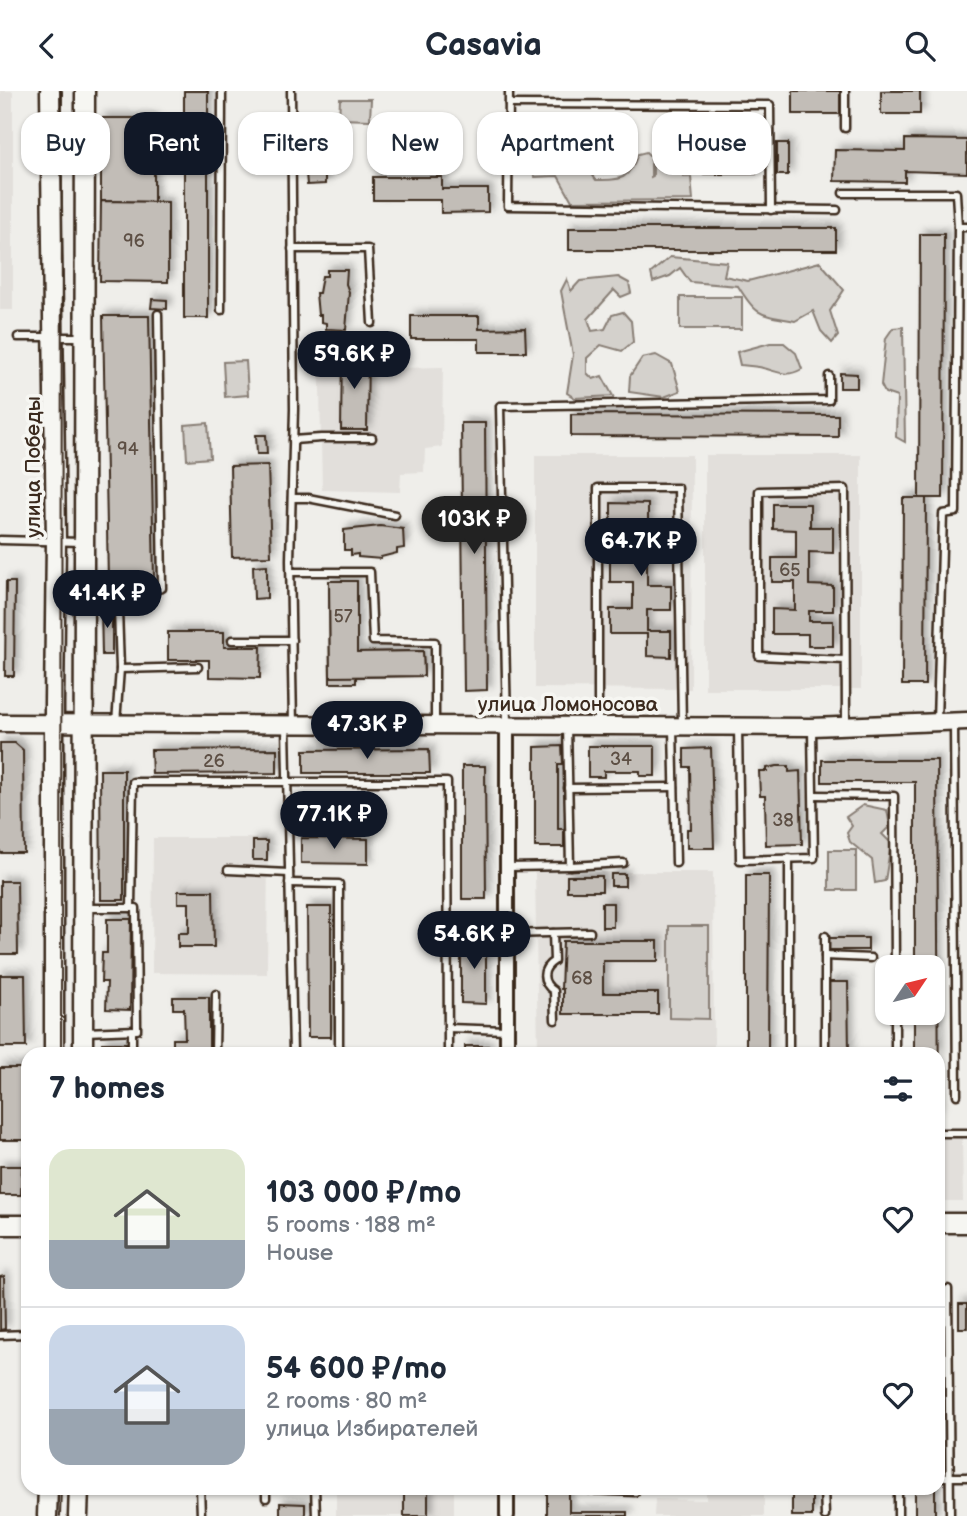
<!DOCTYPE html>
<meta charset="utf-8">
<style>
:root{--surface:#fff;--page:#f6f6f7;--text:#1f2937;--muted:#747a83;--line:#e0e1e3;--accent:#111827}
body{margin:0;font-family:"Balsamiq Sans",sans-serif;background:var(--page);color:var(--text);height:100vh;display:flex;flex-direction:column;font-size:26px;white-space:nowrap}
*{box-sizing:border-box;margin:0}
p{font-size:23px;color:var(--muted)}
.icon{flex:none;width:38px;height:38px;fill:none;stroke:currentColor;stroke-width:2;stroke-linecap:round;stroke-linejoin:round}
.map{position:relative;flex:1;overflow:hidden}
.drawer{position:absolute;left:21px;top:956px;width:924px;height:448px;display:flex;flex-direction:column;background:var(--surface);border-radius:21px;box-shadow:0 2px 5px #0004}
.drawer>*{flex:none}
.guide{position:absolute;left:21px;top:21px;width:926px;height:63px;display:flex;gap:14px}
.needle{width:46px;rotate:55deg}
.fabs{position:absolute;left:875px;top:864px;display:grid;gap:14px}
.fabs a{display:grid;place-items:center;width:70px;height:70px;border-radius:14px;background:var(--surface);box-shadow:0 2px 5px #0004;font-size:35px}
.price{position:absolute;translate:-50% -60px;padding:0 16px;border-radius:24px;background:var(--accent);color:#fff;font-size:23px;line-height:46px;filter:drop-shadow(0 2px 4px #0008)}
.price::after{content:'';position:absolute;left:50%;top:42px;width:21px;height:16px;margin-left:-10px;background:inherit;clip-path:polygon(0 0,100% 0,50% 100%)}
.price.current{background:#222;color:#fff}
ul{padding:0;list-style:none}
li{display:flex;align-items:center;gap:21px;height:175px;padding:0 28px}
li+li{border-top:2px solid var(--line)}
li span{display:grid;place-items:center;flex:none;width:196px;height:140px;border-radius:21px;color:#555}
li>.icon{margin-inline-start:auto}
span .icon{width:84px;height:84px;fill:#fffc;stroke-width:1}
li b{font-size:30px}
h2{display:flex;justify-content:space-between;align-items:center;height:84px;padding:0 28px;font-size:30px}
.chip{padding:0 24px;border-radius:21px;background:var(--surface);box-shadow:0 2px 5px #0004;font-size:24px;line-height:63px}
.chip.current{background:var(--accent);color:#fff}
header{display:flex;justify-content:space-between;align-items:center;height:91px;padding:0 28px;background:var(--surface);font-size:32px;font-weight:800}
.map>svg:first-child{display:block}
.built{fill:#e2dfdb}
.green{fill:#d4d1cc;stroke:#887e75;stroke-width:2}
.building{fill:#c2bdb7;stroke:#3b2a1e;stroke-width:2;filter:url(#shadow)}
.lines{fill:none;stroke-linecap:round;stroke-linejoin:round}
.service-casing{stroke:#3b2a1e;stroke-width:11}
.minor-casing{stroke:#3b2a1e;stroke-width:18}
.tertiary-casing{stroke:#3b2a1e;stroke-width:21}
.secondary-casing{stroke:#3b2a1e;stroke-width:23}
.service{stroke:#f6f6f2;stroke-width:6}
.minor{stroke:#f6f6f2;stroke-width:12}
.tertiary{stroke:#f6f6f2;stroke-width:16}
.secondary{stroke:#f6f6f2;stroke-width:18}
.tram{stroke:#3b2a1e;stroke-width:2}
.labels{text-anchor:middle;stroke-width:7;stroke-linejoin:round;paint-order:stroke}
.number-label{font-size:18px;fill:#5d4f44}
.street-label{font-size:21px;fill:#3b2a1e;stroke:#f6f6f2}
</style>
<header><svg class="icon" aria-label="back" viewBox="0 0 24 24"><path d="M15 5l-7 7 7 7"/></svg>Casavia<svg class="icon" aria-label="search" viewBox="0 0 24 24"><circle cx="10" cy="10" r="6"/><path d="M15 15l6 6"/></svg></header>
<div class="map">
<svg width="967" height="1425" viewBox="0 0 967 1425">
<defs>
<filter id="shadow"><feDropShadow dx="4.5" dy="-4.5" stdDeviation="3.5" flood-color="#0004"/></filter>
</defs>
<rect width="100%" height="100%" fill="#efeeea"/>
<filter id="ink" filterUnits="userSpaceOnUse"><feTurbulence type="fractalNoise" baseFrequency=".0143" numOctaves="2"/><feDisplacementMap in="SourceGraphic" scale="14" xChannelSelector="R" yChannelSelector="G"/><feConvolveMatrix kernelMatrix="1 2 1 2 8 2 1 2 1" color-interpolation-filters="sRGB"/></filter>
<g filter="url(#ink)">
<g class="built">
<rect x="0" y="0" width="13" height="219"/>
<path d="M397,247L398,277L443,276L442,356L425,358L424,381L401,382L400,401L322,399L319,248Z"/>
<path d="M535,364H692L691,598L535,597Z"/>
<rect x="705" y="364" width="156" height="234"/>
<path d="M153,747H268L267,883L152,882Z"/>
<path d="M535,781H713L714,962H538Z"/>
<path d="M962,1047L963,1110H938V1048Z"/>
<rect x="336" y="1397" width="118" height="28"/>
<path d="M706,1397H764V1425H654L655,1408L706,1409Z"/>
</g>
<g class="green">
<path d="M340,8H371L370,29L339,28Z"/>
<path d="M541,27H561L578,48L593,51L596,63L587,76L596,89C622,89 629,89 638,63L646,61L651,66V86L653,85V66H682L683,86H691L693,109L572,110L558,85L535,86L530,76L537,64L527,44Z"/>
<path d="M670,166L727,171L724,185L748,190L820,171L844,199L830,220L838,245L832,252L821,240L813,220L795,230C759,223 757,226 738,195L690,191L680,177L670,185L653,191L651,182Z"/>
<path d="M618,186L629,192L631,202L621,206L614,199L588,228L592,240L605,238L612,224L623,221L631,230L633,251L622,260L601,254L587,267V282L593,288L602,285L613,305L575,307L567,302L573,264L561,200L567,188L571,200L580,190Z"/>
<rect x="680" y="206" width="62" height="32"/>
<path d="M903,236L905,351L896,346L897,306L885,302L881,294L886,247L893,237Z"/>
<path d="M770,252H784L796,262L802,278C786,287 779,281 763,277C756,275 748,275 740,274L737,261Z"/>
<path d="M656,264L672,273L680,300L664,306L629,301L630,285L642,267Z"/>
<path d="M246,270L248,304L225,306L223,271Z"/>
<path d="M208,332L210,367L187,369L185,334Z"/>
<rect x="307" y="711" width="31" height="23"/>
<path d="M863,714L887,719L890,735L882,743L891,752L885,790L875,792L872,769L850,751L847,742L852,735L846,726Z"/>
<rect x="829" y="759" width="27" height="40"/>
<path d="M669,835H709V928L669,927Z"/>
</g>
<g class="building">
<rect x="184" y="0" width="24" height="227"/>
<rect x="793" y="0" width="47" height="23"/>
<rect x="881" y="0" width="39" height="23"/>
<path d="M101,27H154V111L101,110Z"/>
<path d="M905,48L967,49V82L905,80V91L834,90L835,59L905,60Z"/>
<rect x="777" y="52" width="11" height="32"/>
<path d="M702,65H755L756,83H702Z"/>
<path d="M306,82H325V93L307,94Z"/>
<path d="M373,86H442V98H488V121L441,122V109H373Z"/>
<path d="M101,110L168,111V191L100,190Z"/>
<rect x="569" y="137" width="267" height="22"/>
<path d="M920,143H944L943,407H919Z"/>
<path d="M327,179H347L346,193L349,201L346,239L326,238V232L321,231V224H318L316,202H319L322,185H327Z"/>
<path d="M152,208L167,209V218L151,217Z"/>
<path d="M103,225H149L154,490H108Z"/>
<path d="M411,225H479V238L525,237L526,261H479V248H411Z"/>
<path d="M342,261H368L367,339H341Z"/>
<path d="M840,282L857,283V297H840Z"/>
<path d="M571,323L838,324V346L571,345Z"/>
<path d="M461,332H485L487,599L464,600Z"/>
<path d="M256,344H266L267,363H257Z"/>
<path d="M268,374L271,465L232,466L230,375Z"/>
<path d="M903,407H926L925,594H902Z"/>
<path d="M611,412L648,413V436H671V461H647V494H671V519H647V540H671V566L647,565V543H610V518H633V491H610V467H634V438H611Z"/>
<path d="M773,413H810V436H833V462L809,461V494L833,495V520H809V530H833V555H808V543H772V518L795,519V491H772V467H796V439L773,438Z"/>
<path d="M380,435L403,438L404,457L397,458V462L381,466V468L358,466V463L351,464V459H344V439Z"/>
<path d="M267,474V507L254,508L253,475Z"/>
<path d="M329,490H357V561L423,560L424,585L356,586V592H330Z"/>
<path d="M329,490H357V561L423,560L424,585L330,586Z"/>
<path d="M6,491H15L14,585H5Z"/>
<path d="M101,514H112V564H102Z"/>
<path d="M168,541H224V556H261L260,587L209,586V569H168Z"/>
<path d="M0,652H15L23,659L24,762H0Z"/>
<path d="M562,655L563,673H558V738H564V756H535V656Z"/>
<path d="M588,655H655V685H640V680H604V686H588Z"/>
<path d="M711,657L714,757H687V738H691L690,676H684V658Z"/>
<path d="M277,658V682L152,683L151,659Z"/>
<path d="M429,658L430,682H304V659Z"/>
<path d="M822,669H937L939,1022L938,962H914V922H933V877H915V691H822Z"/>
<path d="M462,675H485L486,808H462Z"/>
<path d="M777,675H789V681L800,680L802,753L766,754L765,705H760L759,680H767V677Z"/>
<path d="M100,679H124V809H101Z"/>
<path d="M301,747L368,748V773L301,772Z"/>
<rect x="253" y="750" width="14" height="19"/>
<rect x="611" y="783" width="14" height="12"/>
<path d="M746,784H769L768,962H746Z"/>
<rect x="567" y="785" width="35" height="15"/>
<path d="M0,790H17L18,863H0Z"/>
<path d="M178,800H213L214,856H178V842H189V812H178Z"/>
<rect x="602" y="812" width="11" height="24"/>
<path d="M307,816H331V946H308Z"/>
<path d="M107,828H131L130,919L106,918L107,891H101L102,862H107Z"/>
<rect x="829" y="847" width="39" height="12"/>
<path d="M461,848H486V913L461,912Z"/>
<path d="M563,850H658V870H603V902H658V923H563V898H561Z"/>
<path d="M0,884H25L26,956H0Z"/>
<path d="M829,891H848L849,962H829Z"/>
<path d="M173,906H209V962H173V948H185L184,918H173Z"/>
<rect x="102" y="952" width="24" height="10"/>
<rect x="465" y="955" width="23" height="7"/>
<path d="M0,977H25L26,1049H0Z"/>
<path d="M0,1075H22L21,1104H0Z"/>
<path d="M4,1185L5,1238L0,1239V1186Z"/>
<rect x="959" y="1213" width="8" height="24"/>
<rect x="404" y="1396" width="24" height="29"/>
<path d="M547,1396H569V1421H627V1425H547Z"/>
<rect x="792" y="1396" width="20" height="29"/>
<rect x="915" y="1396" width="20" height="29"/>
<path d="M280,1412L305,1413V1425H280Z"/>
</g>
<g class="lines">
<defs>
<g id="service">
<path d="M291,0L294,318L290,469L293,633"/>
<path d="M509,0L508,115L837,119"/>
<path d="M845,0V37"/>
<path d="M509,13L770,14L771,119"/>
<path d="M843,102H956L958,136"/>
<path d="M292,158H368L372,232"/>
<path d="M221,219L222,0"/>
<path d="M18,246H83"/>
<path d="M293,349L321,347H372"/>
<path d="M292,407H308L395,424"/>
<path d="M0,449L82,451"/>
<path d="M291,481H370L373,550L435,551V632"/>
<path d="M232,549H292"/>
<path d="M845,569L759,565V400L845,398L846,633"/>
<path d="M120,578L198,576"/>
<path d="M937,630L943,423L956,421L958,136H967"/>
<path d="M116,632L120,578L118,518L134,504L162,497L158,223"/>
<path d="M507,632L500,315L829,309V285"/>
<path d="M598,633V397H678L682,633"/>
<path d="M954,633L957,1004"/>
<path d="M286,636L293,962"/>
<path d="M738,636L740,769L814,767L812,638"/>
<path d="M673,637L676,772"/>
<path d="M568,697L674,696"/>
<path d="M814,704L894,705L895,877"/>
<path d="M789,767V962"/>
<path d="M570,775L623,772"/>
<path d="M507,776L570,775L567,635"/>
<path d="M228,779L289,782"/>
<path d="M289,792L339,793V962"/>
<path d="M131,817L133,691H447L448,962"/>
<path d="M553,842L554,870C541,878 541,891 554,900L555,929"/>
<path d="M507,843L590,841"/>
<path d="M825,845V962"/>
<path d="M825,865L871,867"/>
<path d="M895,922V962"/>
<path d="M448,937L507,939"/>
<path d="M132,939V962"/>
<path d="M85,941L137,939V936L136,817H86"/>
<path d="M215,962L216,903"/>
<path d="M938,1042H967"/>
<path d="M948,1198L950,1425"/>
<path d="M0,1244L28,1243"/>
<path d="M938,1386H967"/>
<path d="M200,1396L201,1425"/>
<path d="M315,1396L316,1425"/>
<path d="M590,1396V1399L635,1401V1396"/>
<path d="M824,1396L825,1425"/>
<path d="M898,1396V1425"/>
<path d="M266,1407V1396"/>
</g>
<g id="minor">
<path d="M507,634V962"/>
<path d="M507,1425V1396"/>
</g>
<path id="tertiary" d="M0,632L812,636L967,630"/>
<g id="secondary">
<path d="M50,0L56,450L54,611V962"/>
<path d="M83,962L85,0"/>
<path d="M938,1132H967"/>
<path d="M0,1134H28"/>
<path d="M47,1425L48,1396"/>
<path d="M78,1425L79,1396"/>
</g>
</defs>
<use href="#service" class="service-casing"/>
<use href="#minor" class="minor-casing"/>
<use href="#tertiary" class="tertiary-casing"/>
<use href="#secondary" class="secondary-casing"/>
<use href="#service" class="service"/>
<use href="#minor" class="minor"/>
<use href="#tertiary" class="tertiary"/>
<use href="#secondary" class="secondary"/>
<g class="tram">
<path d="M61,962L62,0"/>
<path d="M60,1425L61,1396"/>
</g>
</g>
</g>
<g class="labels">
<g class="number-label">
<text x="134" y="156">96</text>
<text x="128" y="364">94</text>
<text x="790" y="485">65</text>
<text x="343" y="531">57</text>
<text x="621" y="674">34</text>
<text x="214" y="676">26</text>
<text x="783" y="735">38</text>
<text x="582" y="893">68</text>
</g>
<g class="street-label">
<text transform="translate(33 376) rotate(-90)" y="7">улица Победы</text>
<text x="568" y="620">улица Ломоносова</text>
</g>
</g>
</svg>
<div class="fabs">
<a><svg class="needle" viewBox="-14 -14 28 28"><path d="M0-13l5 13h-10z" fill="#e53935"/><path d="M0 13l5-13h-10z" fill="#747a83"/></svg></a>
</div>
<b class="price" style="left:354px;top:300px">59.6K ₽</b>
<b class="price current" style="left:474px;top:465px">103K ₽</b>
<b class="price" style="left:641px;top:487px">64.7K ₽</b>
<b class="price" style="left:107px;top:539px">41.4K ₽</b>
<b class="price" style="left:367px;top:670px">47.3K ₽</b>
<b class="price" style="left:334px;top:760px">77.1K ₽</b>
<b class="price" style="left:474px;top:880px">54.6K ₽</b>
<div class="guide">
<a class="chip">Buy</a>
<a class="chip current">Rent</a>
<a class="chip">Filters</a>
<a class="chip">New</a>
<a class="chip">Apartment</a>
<a class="chip">House</a>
</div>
<section class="drawer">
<h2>7 homes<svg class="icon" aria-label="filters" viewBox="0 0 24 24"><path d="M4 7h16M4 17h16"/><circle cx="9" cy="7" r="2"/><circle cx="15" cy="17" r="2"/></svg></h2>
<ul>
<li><span style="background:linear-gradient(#dfe7d0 65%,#9aa5b1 0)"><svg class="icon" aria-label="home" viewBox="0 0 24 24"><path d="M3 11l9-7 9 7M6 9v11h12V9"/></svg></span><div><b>103 000 ₽/mo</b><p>5 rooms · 188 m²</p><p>House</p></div><svg class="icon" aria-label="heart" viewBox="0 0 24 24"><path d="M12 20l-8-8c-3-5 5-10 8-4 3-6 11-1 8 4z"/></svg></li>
<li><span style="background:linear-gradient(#c9d6e8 60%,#9aa5b1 0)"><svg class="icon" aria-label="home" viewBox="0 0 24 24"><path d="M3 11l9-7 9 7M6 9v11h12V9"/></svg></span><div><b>54 600 ₽/mo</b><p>2 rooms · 80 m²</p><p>улица Избирателей</p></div><svg class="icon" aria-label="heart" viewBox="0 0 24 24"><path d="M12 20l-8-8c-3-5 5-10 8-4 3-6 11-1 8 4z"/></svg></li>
</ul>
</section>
</div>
